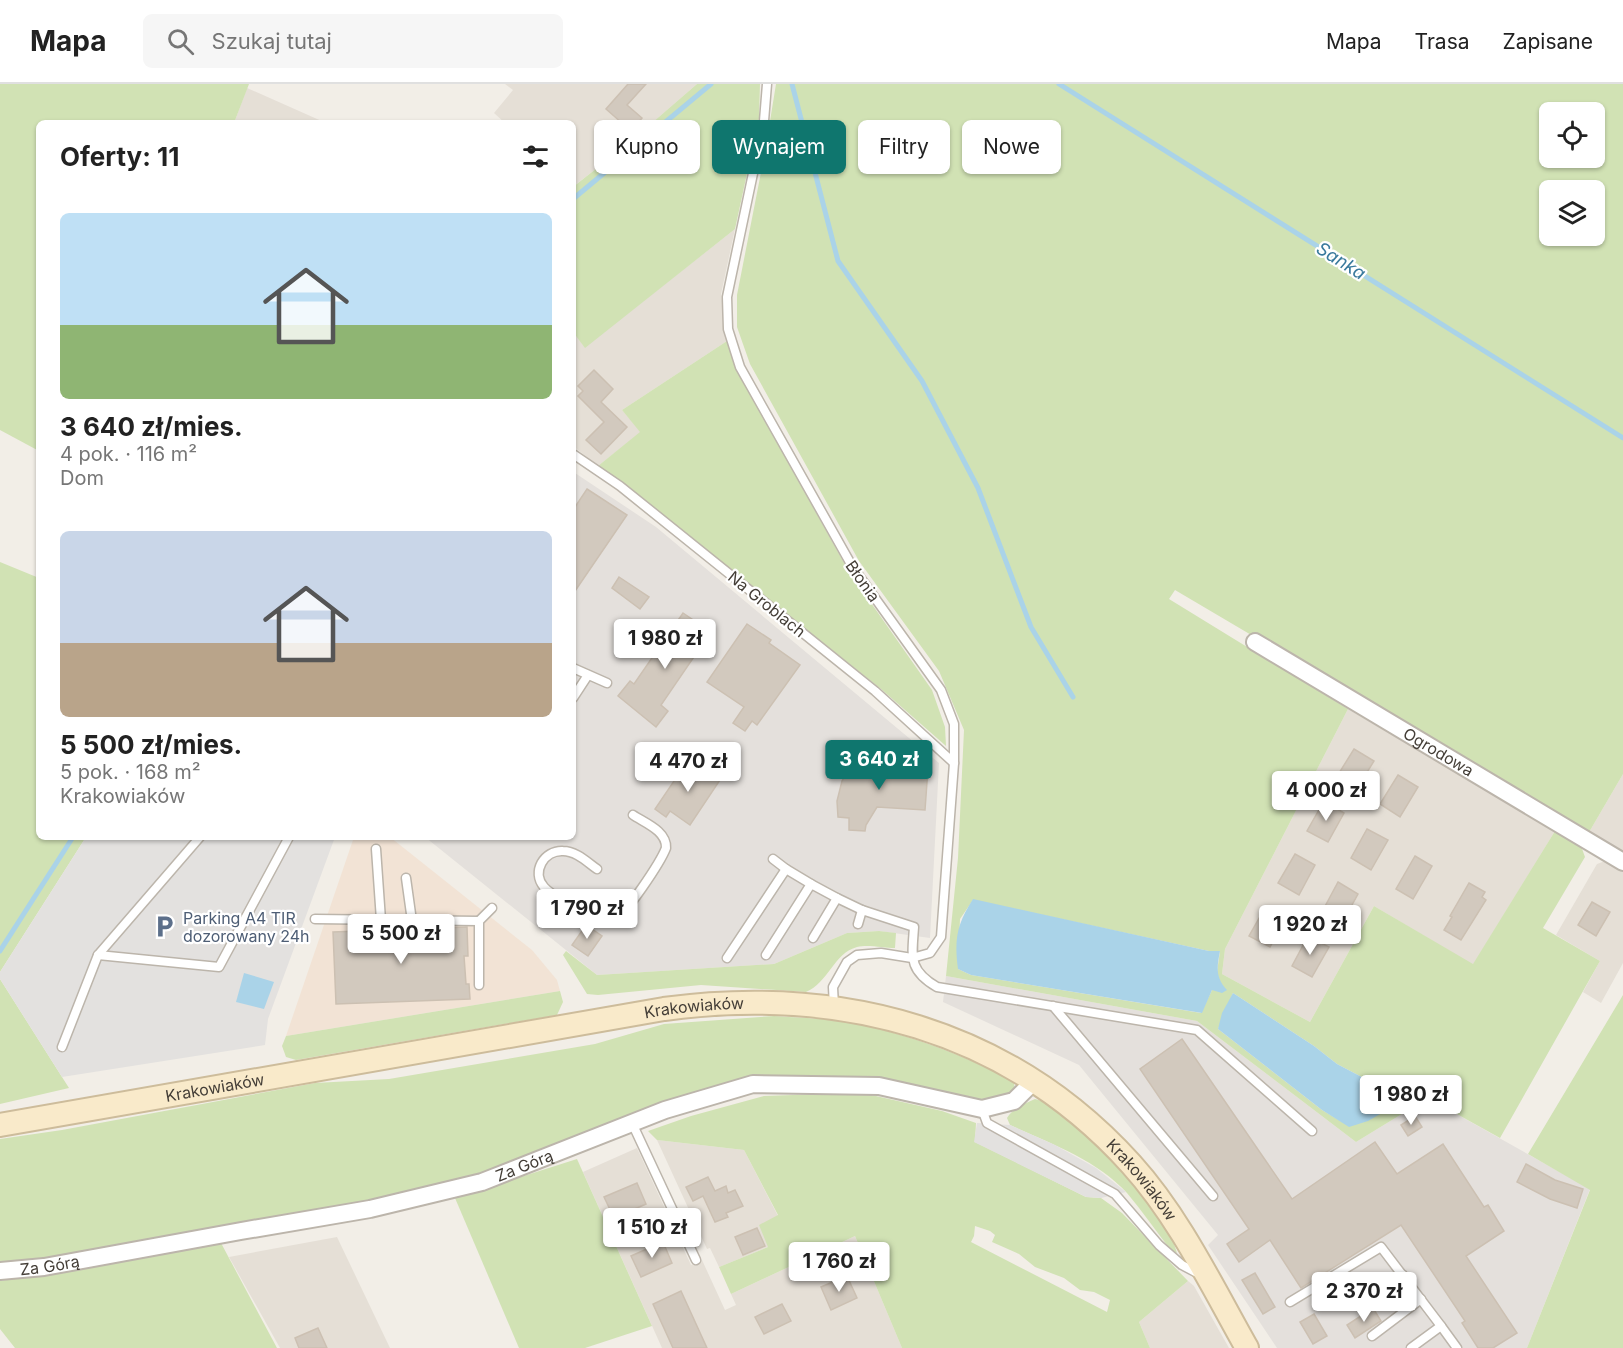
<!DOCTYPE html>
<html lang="pl">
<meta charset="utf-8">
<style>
:root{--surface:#fff;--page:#f6f6f6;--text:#222;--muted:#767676;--line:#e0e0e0;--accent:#0f766e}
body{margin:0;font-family:Inter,sans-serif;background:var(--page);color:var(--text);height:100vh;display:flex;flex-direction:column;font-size:22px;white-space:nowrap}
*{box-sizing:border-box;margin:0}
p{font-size:20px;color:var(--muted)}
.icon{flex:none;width:33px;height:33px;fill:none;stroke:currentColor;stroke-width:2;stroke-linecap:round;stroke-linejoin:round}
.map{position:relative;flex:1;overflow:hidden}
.drawer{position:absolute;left:36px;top:36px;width:540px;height:720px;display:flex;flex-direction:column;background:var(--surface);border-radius:9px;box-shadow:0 2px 4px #0004}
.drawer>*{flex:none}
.guide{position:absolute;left:594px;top:36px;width:570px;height:54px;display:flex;gap:12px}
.tools{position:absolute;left:1539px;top:18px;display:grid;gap:12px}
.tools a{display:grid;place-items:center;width:66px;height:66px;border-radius:9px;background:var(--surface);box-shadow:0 2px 4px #0004;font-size:30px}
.price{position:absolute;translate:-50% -51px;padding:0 14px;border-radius:6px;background:#fff;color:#222;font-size:20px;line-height:39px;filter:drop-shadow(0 2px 3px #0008)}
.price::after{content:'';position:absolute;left:50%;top:36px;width:18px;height:14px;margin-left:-9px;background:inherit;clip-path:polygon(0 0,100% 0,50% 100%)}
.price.on{background:var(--accent);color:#fff}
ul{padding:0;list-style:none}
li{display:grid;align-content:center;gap:12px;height:318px;padding:0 24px}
li span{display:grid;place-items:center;height:186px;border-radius:9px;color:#555}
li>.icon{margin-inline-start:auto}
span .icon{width:108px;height:108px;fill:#fffc;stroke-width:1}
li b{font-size:26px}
h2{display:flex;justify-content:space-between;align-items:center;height:72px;padding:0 24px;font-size:26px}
.tag{padding:0 21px;border-radius:9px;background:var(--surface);box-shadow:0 2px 4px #0004;font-size:21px;line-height:54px}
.tag.on{background:var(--accent);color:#fff}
header{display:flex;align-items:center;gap:36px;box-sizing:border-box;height:84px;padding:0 30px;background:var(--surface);border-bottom:2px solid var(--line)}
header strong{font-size:28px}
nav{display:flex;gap:33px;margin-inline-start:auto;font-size:21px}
.search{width:420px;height:54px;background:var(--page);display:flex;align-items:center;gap:15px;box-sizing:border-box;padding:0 21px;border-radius:9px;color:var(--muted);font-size:22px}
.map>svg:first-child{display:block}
.residential{fill:#e5dfd6}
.commercial{fill:#f2e3d5}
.industrial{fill:#e4e0dc}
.green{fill:#d1e2b4;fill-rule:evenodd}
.parking{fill:#e3e1df}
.water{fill:#aad3e8}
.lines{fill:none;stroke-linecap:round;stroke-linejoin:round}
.stream{stroke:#aad3e8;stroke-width:5}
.building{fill:#d2c9be;stroke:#ccc0b2;stroke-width:1.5}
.lane-casing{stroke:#bcb5ab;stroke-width:11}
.street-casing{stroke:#bcb5ab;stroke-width:20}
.secondary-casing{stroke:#cdbc9b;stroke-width:26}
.lane{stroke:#fff;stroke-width:8}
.street{stroke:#fff;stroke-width:16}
.secondary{stroke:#f9eaca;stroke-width:22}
.labels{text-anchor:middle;stroke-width:4.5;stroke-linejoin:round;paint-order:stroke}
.street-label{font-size:16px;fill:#443e37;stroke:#fff}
.service-label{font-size:16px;fill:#4e5e75;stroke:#fff;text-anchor:start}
.water-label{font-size:18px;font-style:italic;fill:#3a7a9d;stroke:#fff}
</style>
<header>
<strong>Mapa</strong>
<div class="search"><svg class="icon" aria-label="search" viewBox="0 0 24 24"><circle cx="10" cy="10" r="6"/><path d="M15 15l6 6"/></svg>Szukaj tutaj</div>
<nav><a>Mapa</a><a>Trasa</a><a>Zapisane</a></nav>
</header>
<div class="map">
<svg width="1623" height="1264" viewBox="0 0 1623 1264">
<rect width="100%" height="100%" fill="#f2eee7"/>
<g class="residential">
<path d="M505,0H697L629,59L574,102L573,39H505L494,29L513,6Z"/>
<path d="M247,4L326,39H234Z"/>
<path d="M735,145L721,210L727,257L622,326L641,348L598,382L573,362V248L585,263Z"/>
<path d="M1348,625L1555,747L1473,881L1374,822L1310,938L1222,890L1225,865Z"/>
<path d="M1623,690V771L1588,750Z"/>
<path d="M1608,776L1623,785V879L1601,919L1583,908L1600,877L1556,851L1597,780Z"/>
<path d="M657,1056L744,1066L778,1132L768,1163L719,1183L710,1164L707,1165Z"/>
<path d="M637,1064L691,1181L702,1176L725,1226L736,1221L731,1210L855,1152L902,1264H662L583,1088Z"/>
<path d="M337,1153L390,1264H280L229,1173Z"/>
<path d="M1188,1197L1194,1202L1229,1264H1150L1139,1238Z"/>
</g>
<path class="commercial" d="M354,753H390L532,866L557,896L560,907L286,952Z"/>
<g class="industrial">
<path d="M575,389L656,443L939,679L930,854L879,847L847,849L774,880L597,891L425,753H573V392Z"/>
<path d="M946,892L1197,937L1356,1058L1428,1014L1590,1105L1527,1264H1277L1208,1161L1218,1151L1079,981L943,918Z"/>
</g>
<g class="green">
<path d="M0,0H249L234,39H39V367L0,346Z"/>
<path d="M697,0H760L759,34L735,145L585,264L573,248V103L630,58Z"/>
<path d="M776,0H1623V690L1588,750L1175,506L1169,515L1348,625L1225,865L1222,890L1310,938L1374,822L1473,880L1555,747L1581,762L1585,773L1543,844L1600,877L1500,1054L1428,1014L1356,1058L1197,937L946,892L958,774L964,646L939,587L859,477L750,280L737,243V211L765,68ZM1550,28H1594V74H1550ZM1550,106H1594V152H1550ZM973,816L1209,867H1220L1217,888L1220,899L1212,906L1201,929L971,891L958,885L960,835ZM1233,909L1314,962L1337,980L1377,1001L1401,1017L1349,1042L1322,1026L1218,945Z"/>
<path d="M727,257L749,308L848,486L932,606L945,643L946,662L881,605L620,397L598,382L640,348L622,326Z"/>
<path d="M0,478L39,494V753H86L0,888Z"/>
<path d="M879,847L896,849L895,864C884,864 868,860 857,863C834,869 828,899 806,908L701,901L598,911L587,910L563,871L566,867L597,891L774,880L847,849Z"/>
<path d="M0,895L62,993L69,1004L0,1020Z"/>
<path d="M560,907L563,918L557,931L296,976L286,973L282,962L286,952Z"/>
<path d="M1623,911V1264H1527L1590,1106L1528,1070Z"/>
<path d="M774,932C800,934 827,934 853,939C909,951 964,970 1014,998L1015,1008L988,1020L819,993L626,1033L470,1093L370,1120L35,1177L0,1180V1055L62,1046L315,999L389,995L595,960L664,940Z"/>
<path d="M822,1010H867L942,1027L976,1039L975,1058L1086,1113L1101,1114L1122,1129L1188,1197L1139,1238L1150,1264H902L855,1152L731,1210L719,1183L768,1163L759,1141L778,1131L744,1066L657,1056L648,1047L691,1032L764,1012ZM975,1142L990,1147L995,1151L992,1158L1019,1170L1035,1183L1064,1194L1080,1206L1094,1208L1110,1216L1107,1228L971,1158L974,1152Z"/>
<path d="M1035,1015C1070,1022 1171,1133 1177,1169L1170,1165C1156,1147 1142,1127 1127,1109C1097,1076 1050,1059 1010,1041L1007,1034C1013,1024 1024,1020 1035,1015Z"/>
<path d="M577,1075L652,1242L585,1264H519L455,1114Z"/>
<path d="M221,1159L277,1264H15L0,1245V1197Z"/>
</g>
<g class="parking">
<path d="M86,753H335L268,935L265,961L62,993L0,895V888Z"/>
<path d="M977,1039L1010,1041L1055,1061L1096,1084L1126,1108L1101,1114L1086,1113L974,1058Z"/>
</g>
<g class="water">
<path d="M973,815L1209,867H1220C1217,883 1215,893 1227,906L1222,909L1212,906L1202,929L971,891L958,885C954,855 957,840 973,815Z"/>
<path d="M244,889L274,898L264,925L236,918Z"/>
<path d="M1233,909L1314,962L1337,980L1377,1001L1401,1018L1368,1037L1349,1043L1322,1026L1218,945L1222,929Z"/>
</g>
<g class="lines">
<g class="stream">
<path d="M792,0L838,177L922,297L978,404L1031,543L1073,613"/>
<path d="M1059,0L1623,354"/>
<path d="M573,115L711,0"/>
<path d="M0,867L73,753"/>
</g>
</g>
<g class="building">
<path d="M628,0H646L627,21L642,34L631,47L606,25Z"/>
<path d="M594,286L613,305L601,318L627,343L601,370L586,356L604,338L578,312L583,307L578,302Z"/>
<path d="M587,405L627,431L573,510V426Z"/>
<path d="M619,493L649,513L640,525L612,504Z"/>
<path d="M683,529L711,548L661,621L668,627L656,643L618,612L630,597L634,600Z"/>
<path d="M747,540L771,556L769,559L800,581L757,641L752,637L745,647L733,639L744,623L707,598Z"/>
<path d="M1354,665L1374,677L1356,706L1336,694Z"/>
<path d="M854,673L878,675L880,683L928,684L925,726L877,723L866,741L865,747L849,746V734L838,733L837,717L842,697L853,678Z"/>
<path d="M689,675L720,696L690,741L670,727L666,733L655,725Z"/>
<path d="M1398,691L1418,703L1400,733L1380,720Z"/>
<path d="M1324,717L1344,729L1328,758L1307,747Z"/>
<path d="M1367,745L1388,756L1371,786L1351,774Z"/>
<path d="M1295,770L1315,781L1299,811L1278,799Z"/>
<path d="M1415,772L1432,782L1413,815L1396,805Z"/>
<path d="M1338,798L1358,810L1342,839L1322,828Z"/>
<path d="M1469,799L1485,808L1482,813L1486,816L1461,856L1444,846L1452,833L1450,832Z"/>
<path d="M1592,818L1610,828L1596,852L1578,841Z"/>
<path d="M1266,822L1286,834L1270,863L1249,852Z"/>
<path d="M586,841L602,852L588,872L572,861Z"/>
<path d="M467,843L468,872H464L466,900H469L470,915L336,920L333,848Z"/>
<path d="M1308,852L1329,863L1312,893L1292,882Z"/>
<path d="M1182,955L1292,1115L1375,1058L1397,1090L1443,1060L1484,1123L1488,1121L1504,1147L1466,1172L1517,1249L1493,1264H1478L1462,1239L1465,1237L1401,1141L1301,1204L1270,1156L1239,1178L1227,1160L1249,1145L1140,985Z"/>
<path d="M1415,1032L1422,1043L1408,1052L1401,1041Z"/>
<path d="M1526,1080L1555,1096L1583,1105L1577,1124L1550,1115L1517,1098Z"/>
<path d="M708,1093L715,1107L726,1102L728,1109L735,1106L743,1122L726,1129L728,1133L715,1138L703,1112L693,1117L686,1103Z"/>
<path d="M637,1099L646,1120L614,1134L604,1113Z"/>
<path d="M757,1144L765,1162L743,1171L735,1153Z"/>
<path d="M663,1158L672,1179L641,1193L631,1172Z"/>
<path d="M1255,1189L1275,1223L1263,1230L1242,1196Z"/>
<path d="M847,1192L857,1214L831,1226L821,1203Z"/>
<path d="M681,1207L707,1264H673L653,1220Z"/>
<path d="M782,1220L791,1237L764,1250L755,1233Z"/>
<path d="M1373,1224L1381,1237L1355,1254L1347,1241Z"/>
<path d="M1314,1230L1327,1252L1313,1260L1300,1238Z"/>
<path d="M318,1244L327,1264H299L295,1254Z"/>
</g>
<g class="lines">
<defs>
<g id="lane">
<path d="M767,0L764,37L727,213L728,245L740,283L852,482L941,606L954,640V679L941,853L930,869L912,874L881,869L857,871L847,878L833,903L834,923"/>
<path d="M573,370L620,402L875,607L954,679"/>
<path d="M573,584L607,599"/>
<path d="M573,614L588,591"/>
<path d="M376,765L381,836"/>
<path d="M773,775L786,785"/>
<path d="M406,794L412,837"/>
<path d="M575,817C585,824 600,838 613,836C625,833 661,777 666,764C667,747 645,739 633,731"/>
<path d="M572,822C563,816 551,811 544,803C531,788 544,766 563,767C576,767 587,778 597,785"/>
<path d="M315,835L479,837"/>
<path d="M858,840L862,826L914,843C912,873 908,886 937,903L1197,946L1312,1047"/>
<path d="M813,854L837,814L862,826"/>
<path d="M98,871L219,883L289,753"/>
<path d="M766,871L811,800L837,814"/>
<path d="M727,874L786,785L811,800"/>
<path d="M479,901V837L492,824"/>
<path d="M1053,922L1213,1112"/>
<path d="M62,963L98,871L200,753"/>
<path d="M982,1025L987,1039L1115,1110L1159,1161L1182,1181L1199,1190"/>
<path d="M632,1039L696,1176"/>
<path d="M1365,1212L1403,1191"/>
<path d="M1290,1218L1381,1163L1441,1242"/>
<path d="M1372,1252L1421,1215"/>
<path d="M1411,1264L1441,1242L1457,1264"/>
</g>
<g id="street">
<path id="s1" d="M1255,558L1623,778"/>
<path id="s2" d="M0,1187L44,1183L241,1147L370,1125L482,1098L665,1026L753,1000L879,1002L982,1025L1014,1017L1034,997"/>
</g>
<g id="secondary">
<path id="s3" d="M0,1041L664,925C840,901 1009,945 1131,1080C1179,1133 1212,1202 1247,1264"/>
</g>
</defs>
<use href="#lane" class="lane-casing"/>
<use href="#street" class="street-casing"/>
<use href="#secondary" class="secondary-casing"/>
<use href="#lane" class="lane"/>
<use href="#street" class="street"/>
<use href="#secondary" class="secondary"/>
</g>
<defs>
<symbol id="parking-bare" viewBox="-9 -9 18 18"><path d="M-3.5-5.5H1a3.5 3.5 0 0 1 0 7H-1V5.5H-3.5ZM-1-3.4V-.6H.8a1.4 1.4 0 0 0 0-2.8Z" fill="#5c6f8a" stroke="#fff" stroke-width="2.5" paint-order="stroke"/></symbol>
</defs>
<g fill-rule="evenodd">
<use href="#parking-bare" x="148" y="826" width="33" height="33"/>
</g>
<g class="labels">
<g class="street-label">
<text transform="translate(863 497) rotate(55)" y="6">Błonia</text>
<text transform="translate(767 520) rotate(39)" y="6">Na Groblach</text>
<text dy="6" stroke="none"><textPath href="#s1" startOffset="214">Ogrodowa</textPath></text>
<text dy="6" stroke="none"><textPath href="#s3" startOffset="704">Krakowiaków</textPath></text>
<text dy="6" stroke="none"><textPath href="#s3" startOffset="218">Krakowiaków</textPath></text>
<text dy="6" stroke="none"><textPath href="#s2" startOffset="536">Za Górą</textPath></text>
<text dy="6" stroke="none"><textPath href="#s3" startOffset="1206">Krakowiaków</textPath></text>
<text dy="6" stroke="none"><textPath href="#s2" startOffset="50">Za Górą</textPath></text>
</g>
<g class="service-label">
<text x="183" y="840">Parking A4 TIR<tspan x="183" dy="18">dozorowany 24h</tspan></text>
</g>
<g class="water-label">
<text transform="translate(1341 177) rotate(32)" y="6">Sanka</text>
</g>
</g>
</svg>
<div class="tools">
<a><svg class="icon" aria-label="locate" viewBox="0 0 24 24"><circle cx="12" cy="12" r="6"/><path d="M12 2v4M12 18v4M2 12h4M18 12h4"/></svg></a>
<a><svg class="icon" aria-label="layers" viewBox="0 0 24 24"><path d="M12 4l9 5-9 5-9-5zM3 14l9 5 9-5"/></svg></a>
</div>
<b class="price" style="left:665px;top:586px">1 980 zł</b>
<b class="price on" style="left:879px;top:707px">3 640 zł</b>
<b class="price" style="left:688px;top:709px">4 470 zł</b>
<b class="price" style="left:1326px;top:738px">4 000 zł</b>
<b class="price" style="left:587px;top:856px">1 790 zł</b>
<b class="price" style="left:1310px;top:872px">1 920 zł</b>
<b class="price" style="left:401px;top:881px">5 500 zł</b>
<b class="price" style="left:1411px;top:1042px">1 980 zł</b>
<b class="price" style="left:652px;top:1175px">1 510 zł</b>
<b class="price" style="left:839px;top:1209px">1 760 zł</b>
<b class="price" style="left:1364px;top:1239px">2 370 zł</b>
<div class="guide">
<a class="tag">Kupno</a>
<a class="tag on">Wynajem</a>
<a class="tag">Filtry</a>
<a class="tag">Nowe</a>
</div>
<section class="drawer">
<h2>Oferty: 11<svg class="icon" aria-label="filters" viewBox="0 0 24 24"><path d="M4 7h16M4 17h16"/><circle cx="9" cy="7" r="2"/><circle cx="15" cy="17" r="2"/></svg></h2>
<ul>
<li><span style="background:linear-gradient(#bfe0f5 60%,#8fb573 0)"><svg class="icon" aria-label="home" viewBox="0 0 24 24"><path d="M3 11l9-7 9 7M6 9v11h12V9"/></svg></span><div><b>3 640 zł/mies.</b><p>4 pok. · 116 m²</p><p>Dom</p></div></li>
<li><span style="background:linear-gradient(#c9d6e8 60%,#b9a48a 0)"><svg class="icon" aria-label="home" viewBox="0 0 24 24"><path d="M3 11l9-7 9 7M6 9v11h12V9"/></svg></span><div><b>5 500 zł/mies.</b><p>5 pok. · 168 m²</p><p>Krakowiaków</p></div></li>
</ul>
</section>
</div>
